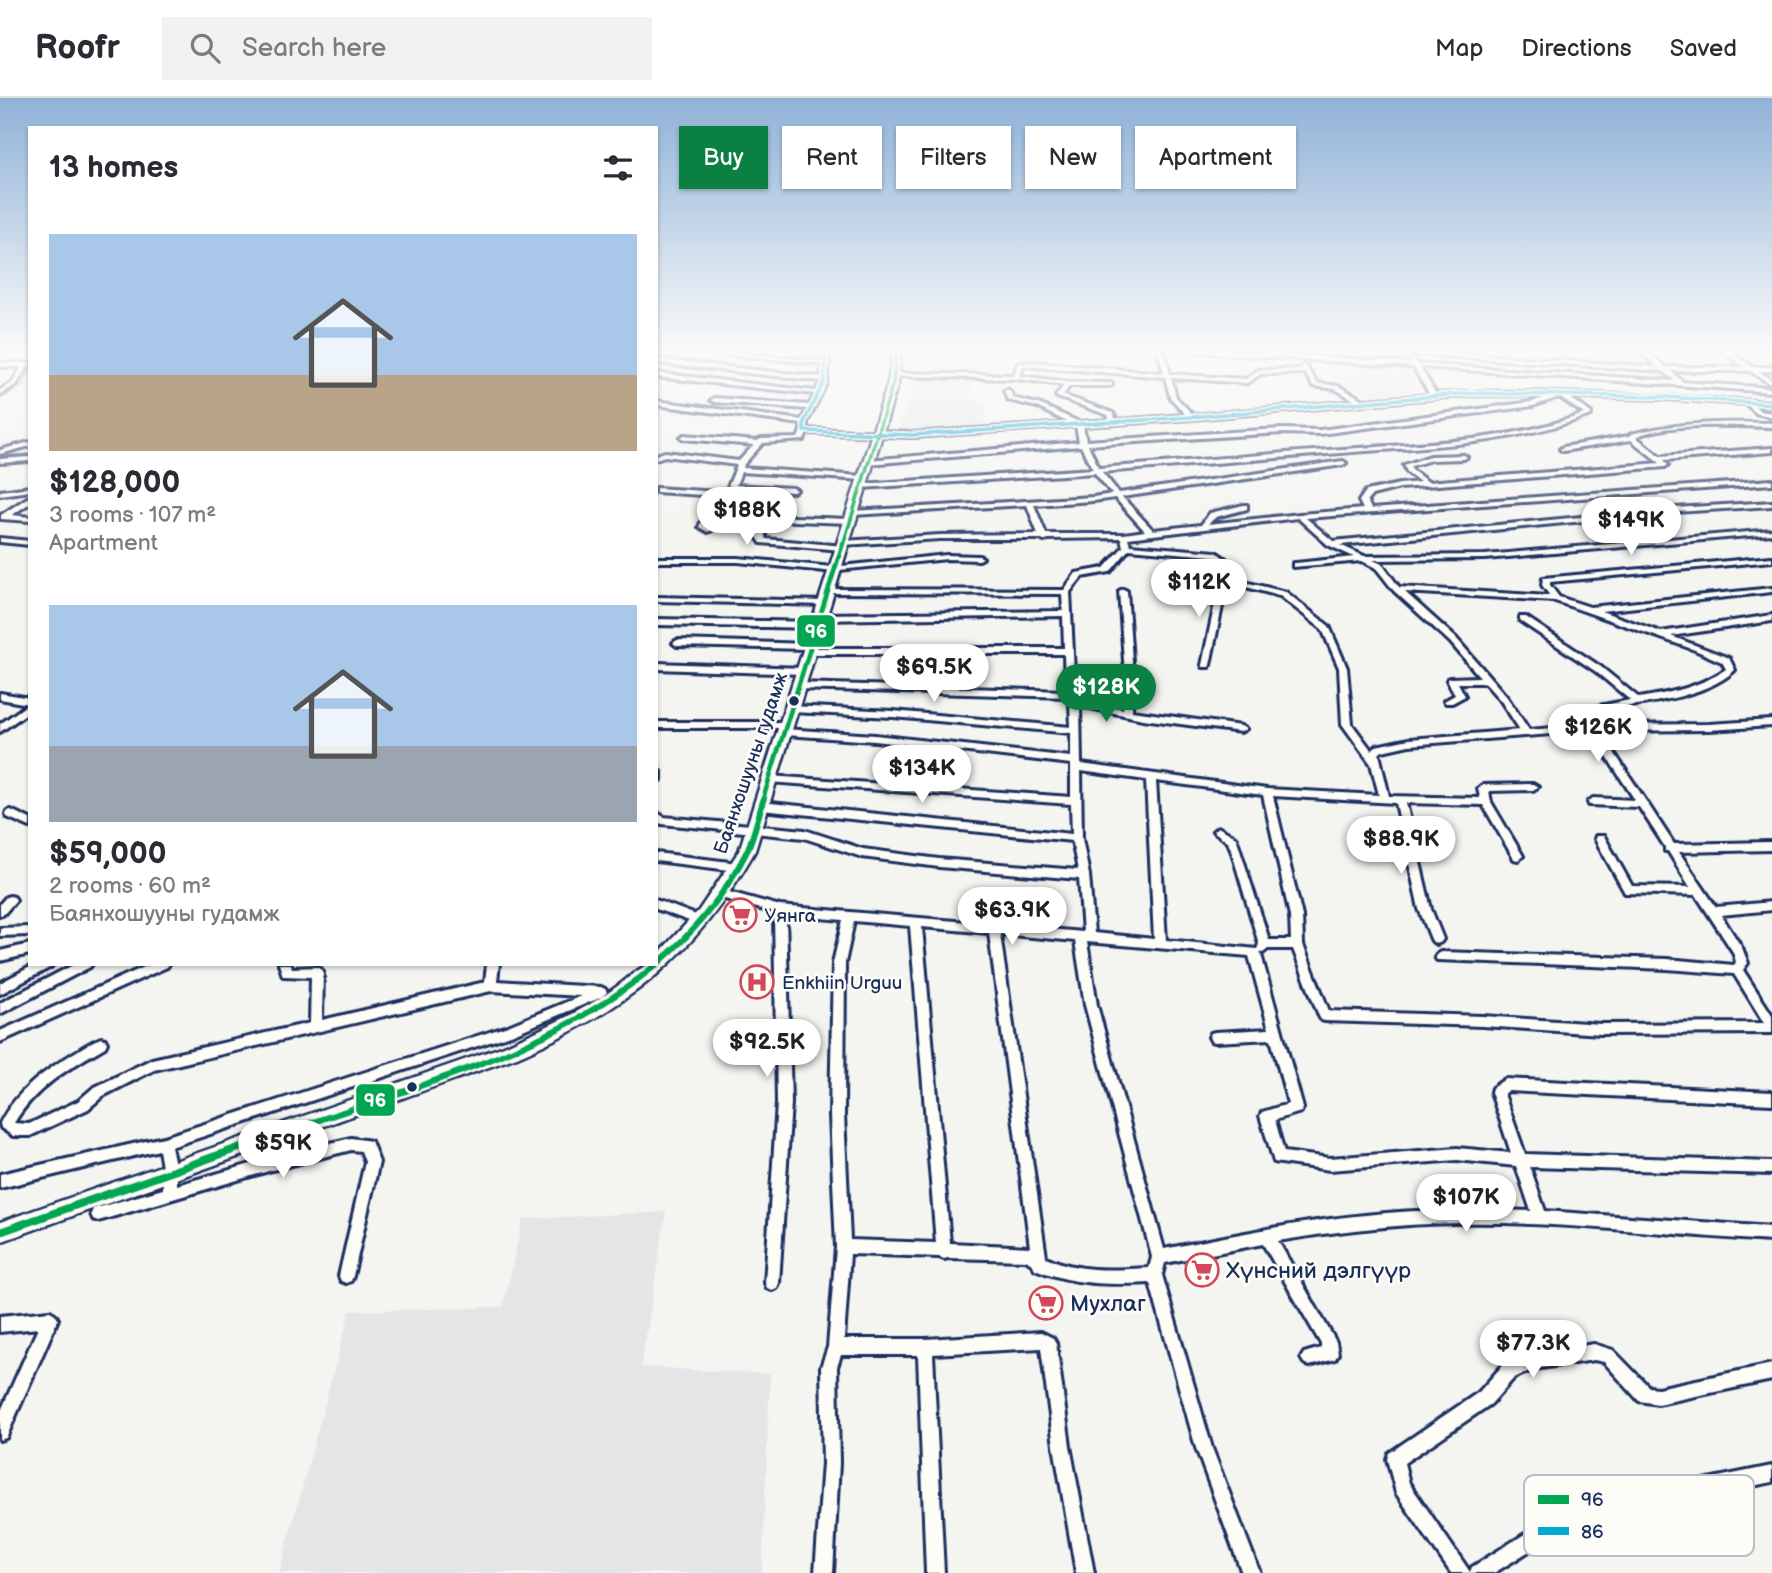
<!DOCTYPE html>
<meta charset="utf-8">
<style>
:root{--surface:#fff;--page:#f2f2f3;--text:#2b2b33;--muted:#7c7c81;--line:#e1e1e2;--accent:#0b8043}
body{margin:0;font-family:"Balsamiq Sans",sans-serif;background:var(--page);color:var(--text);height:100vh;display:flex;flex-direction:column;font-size:26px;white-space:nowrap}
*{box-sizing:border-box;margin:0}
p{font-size:23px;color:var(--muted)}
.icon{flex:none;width:38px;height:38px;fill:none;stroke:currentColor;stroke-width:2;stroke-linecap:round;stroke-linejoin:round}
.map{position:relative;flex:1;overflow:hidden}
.drawer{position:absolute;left:28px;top:28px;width:630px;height:840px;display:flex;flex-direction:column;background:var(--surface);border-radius:0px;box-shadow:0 2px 5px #0004}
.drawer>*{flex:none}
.banner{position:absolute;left:679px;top:28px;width:665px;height:63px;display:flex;gap:14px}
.price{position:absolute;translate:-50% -60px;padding:0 16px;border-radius:24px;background:#fff;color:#222;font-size:23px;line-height:46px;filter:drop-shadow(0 2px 4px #0008)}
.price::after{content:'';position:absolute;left:50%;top:42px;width:21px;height:16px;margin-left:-10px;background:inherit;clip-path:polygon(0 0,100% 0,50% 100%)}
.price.selected{background:var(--accent);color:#fff}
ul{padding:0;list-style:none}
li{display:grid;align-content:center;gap:14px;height:371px;padding:0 21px}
li span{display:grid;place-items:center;height:217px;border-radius:0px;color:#555}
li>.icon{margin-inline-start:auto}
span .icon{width:126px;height:126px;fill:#fffc;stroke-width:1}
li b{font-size:30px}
h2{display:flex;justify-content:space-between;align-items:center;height:84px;padding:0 21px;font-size:30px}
.tag{padding:0 24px;border-radius:0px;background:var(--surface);box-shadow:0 2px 5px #0004;font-size:24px;line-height:63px}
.tag.selected{background:var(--accent);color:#fff}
header{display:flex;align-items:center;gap:42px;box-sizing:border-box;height:98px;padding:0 35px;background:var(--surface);border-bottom:2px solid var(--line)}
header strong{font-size:33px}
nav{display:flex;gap:38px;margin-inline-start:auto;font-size:24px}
.search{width:490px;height:63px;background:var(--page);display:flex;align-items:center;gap:18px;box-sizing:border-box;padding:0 24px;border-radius:0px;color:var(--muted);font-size:26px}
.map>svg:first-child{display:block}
.built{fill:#e4e5e6}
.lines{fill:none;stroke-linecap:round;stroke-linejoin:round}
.stream{stroke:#717c98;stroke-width:2}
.street-casing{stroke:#1b2f5e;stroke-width:6}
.secondary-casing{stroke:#1b2f5e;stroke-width:5}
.street{fill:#fdfcf7;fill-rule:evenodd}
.secondary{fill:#fdfcf7;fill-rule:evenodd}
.bus-1-far3-casing{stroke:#fdfcf7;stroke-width:7}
.bus-1-far2-casing{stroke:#fdfcf7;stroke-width:9}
.bus-1-far1-casing{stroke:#fdfcf7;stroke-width:11}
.bus-1-casing{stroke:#fdfcf7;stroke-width:13}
.bus-2-casing{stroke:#fdfcf7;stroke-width:7}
.bus-1-far3{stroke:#00a651;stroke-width:3.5}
.bus-1-far2{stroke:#00a651;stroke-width:4.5}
.bus-1-far1{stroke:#00a651;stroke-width:6}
.bus-1{stroke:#00a651;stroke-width:8}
.bus-2{stroke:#00a9ce;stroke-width:3.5}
.bus-dot{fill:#1b2f5e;stroke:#fdfcf7;stroke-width:2.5}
.labels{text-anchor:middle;stroke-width:5;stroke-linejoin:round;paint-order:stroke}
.street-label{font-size:19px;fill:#1b2f5e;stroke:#fdfcf7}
.poi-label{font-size:19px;fill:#1b2f5e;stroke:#fdfcf7;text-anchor:start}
.near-poi-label{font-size:23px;fill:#1b2f5e;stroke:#fdfcf7;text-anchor:start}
.key{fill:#fdfcf7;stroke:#b9bec9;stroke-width:2}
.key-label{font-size:19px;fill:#1b2f5e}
.line-badge{stroke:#fdfcf7;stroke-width:2.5}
.badge-label{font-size:19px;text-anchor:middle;font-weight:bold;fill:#fff}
</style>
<header>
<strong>Roofr</strong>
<div class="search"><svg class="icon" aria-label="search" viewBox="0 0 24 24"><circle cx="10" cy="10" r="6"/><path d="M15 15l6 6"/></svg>Search here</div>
<nav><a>Map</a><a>Directions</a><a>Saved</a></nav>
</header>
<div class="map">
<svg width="1772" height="1475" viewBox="0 0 1772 1475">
<rect width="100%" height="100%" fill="#f4f4f1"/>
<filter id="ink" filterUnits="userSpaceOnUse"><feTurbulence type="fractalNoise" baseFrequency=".0143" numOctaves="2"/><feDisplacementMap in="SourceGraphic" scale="14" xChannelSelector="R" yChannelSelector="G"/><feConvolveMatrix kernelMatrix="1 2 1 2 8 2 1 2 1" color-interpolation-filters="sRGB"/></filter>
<g filter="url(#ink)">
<g class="built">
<path d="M914,252H984L983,278L908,276Z"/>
<path d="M1344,265L1408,270L1418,293L1379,297L1337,287L1330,274L1342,275Z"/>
<path d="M918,278L974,281L968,302L987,305L983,329L897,335Z"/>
<path d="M666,1114L641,1269L770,1276L762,1475H279L350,1213L503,1209L523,1121Z"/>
</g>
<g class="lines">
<g class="stream">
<path d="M0,301L23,287L30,272"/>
<path d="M0,358L30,356"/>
</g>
<defs>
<g id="street">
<path d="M682,252H707L822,263L823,252H829L828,264L830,265L828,267L827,284L807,324V331L912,335L1069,325L1037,309L1008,302L1004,293L1007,291L1010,293L1013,300L1041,307L1079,324L1110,322L1108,317L1057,299L1056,298L1064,287L1017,281L895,278L893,277V275L1014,277L1018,265L1032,264L1164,275L1158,252H1164L1170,276L1246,281L1258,272L1302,271L1301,269L1304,267L1306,268L1317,285L1338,288L1364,302L1430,297L1413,269L1196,254L1193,252H1225L1411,265L1410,263L1413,261L1418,266L1675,283L1663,273L1383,254L1380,252H1413L1658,269L1637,252H1644L1666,269H1745L1721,252H1728L1753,269H1772V273H1758L1772,282V287L1750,273H1671L1683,284L1772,290V294L1420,269L1436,296C1478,292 1521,294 1564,295C1633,296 1703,300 1772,304V308L1754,307L1760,313L1772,315V319L1756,315L1746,306L1666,301L1569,299L1591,315V317C1506,348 1429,348 1340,355C1261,361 1182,368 1102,374L1119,395L1343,363L1346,365L1343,367L1122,399L1153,432L1201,427L1210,415L1244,407H1247V411L1216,419L1208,426L1300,416L1363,411L1359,403L1366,393L1400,386L1420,384L1407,374L1404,367L1430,358L1464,357L1467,359L1464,361L1431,362L1411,368L1412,372L1428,384L1660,365L1631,342L1563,353L1560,351L1563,349L1629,338L1631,336C1678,324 1724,324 1772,325V329C1735,328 1667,324 1636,339L1660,358L1772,350V354L1664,362L1668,367L1665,369L1400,390L1372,397L1367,403L1371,411L1772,382V386L1306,420L1333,443L1675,410L1772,404V408L1675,414L1340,447L1364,458L1485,457L1772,432V436L1485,461L1373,462L1382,466L1399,489L1550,498L1542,487L1543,480L1772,459V463L1550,484V487L1559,499L1590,509L1772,490V494L1601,513L1661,534L1772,517V523L1671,538L1729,560L1735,572C1705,600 1645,605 1606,612L1599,627L1709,626L1772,622V628L1709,632L1600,633L1674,746L1772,744V752L1679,754L1716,809L1772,804V812L1721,817L1742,850L1748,865L1743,872L1772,917V935L1601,936L1483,928L1325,923L1321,922L1319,918L1293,851H1268L1263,855L1260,853L1303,1010L1301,1014L1275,1022L1284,1054L1330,1060L1457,1050L1511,1055L1491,994L1492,990L1505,981L1772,994V1006L1508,993L1504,996L1525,1056L1772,1064V1076L1530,1069L1545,1113L1772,1129V1143C1667,1137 1563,1123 1458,1125C1397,1126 1337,1133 1278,1143L1336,1244L1338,1256L1335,1261L1309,1268L1304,1265L1301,1260L1304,1255L1321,1250V1246L1263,1146L1165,1165L1162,1177L1212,1350L1260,1475H1242L1196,1350L1150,1185C1109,1187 1073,1187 1035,1171L1033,1167L1026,1162L948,1160L944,1161L939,1159L850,1156L844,1241H925L1041,1234L1053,1240L1056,1245L1070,1348L1094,1475H1076L1054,1348L1041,1250L933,1256L944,1475H926L918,1257H841L837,1269L839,1365L833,1475H815L823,1365L821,1269L828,1249L836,1149L830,1017L833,865L843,822L786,817L791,1005L779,1185L777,1190L772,1192L767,1190L765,1185L777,1005L774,815L718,799L716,796L718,793L722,792L780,808L1083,834L1079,781L939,769L862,759L804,740L662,726L656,723V714L664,719L805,732L863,751L939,761L1078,772L1072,743L761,712L756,708L761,704L1072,736L1071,706L769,684L764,681L769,678L1071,699V666L875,643L784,637L779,634L784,631L875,637L1071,659V635L893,619L791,614L786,611L791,608L893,613L1071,629L1070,604L1067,599L798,591L793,588L798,585L1065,593L1064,556H809L806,555V551L677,548L673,545L677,542L810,546L813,547V550H1064L1063,518L820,522L816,519L820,516L1063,513L1062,496L828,495L824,493L828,491L1064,492L1076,475L1104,470L1123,449L1121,440L1048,441L1044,443L1040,441H940L843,447L839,445L843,443L940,437L1038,436L1027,407L852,417L848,415L852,413L1093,399L1112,396L1095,375L861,390L857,388L861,386L1093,371L1081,348L868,366L865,364L868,362L1079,344L1076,328L912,339L807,335L804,342L763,345L744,366L743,370L863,378L867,380L863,382L741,374L736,387L793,390L797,392L793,394L753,392L750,409L794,419L850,421L854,423L850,425L794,423L766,418L765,439L766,441L844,448L845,450L841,452L761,445L757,439L758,416L742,410L746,392L732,391L728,389L737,367L665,358L656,361V357L665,354L739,363L754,347L684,341L681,339L684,337L757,343L761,341L798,340L801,333V326L656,307V303L802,322L807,311L714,304L711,302L714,300L809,307L815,296L656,279V275L816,293L821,283L656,265V261L821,279L822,266ZM1023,268L1165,279L1170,299L1186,317L1116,322L1113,315L1063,297L1070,288H1110L1112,287V285L1068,284L1020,278ZM1305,275L1313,288L1335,291L1356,303L1193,317L1176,299L1171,280L1248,285L1260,276ZM1471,297L1549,298L1532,304L1320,332L1282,331L1086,343L1083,328L1191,321ZM1559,299L1584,316C1505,344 1426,345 1343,351C1262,356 1181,364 1099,370L1088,347L1282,335L1320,336L1533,308ZM1115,400L1145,433L1124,436H1046L1034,407L1093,403ZM1298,420L1328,447L1354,459L1296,465H1293V469L1362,463L1376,470L1394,493L1450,544L1480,579L1449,580L1447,582L1455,597L1444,603L1446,605H1452L1465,598L1458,585H1485L1501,603L1520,632L1409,641L1376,648L1372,653L1352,626L1347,570L1329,528L1286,494L1228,480L1226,461L1216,454L1130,447L1128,440ZM1129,451L1211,458L1218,462L1220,481L1202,567L1203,569H1209L1210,567L1227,484L1280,498L1322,531L1339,570L1342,626L1371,666L1379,697L1267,691L1081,666L1080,608L1143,621L1241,634L1246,631L1241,628L1132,613L1133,577L1127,493L1123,491L1119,493L1125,577L1123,611L1078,602L1075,596L1070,494L1082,479L1110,474ZM1405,494L1555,503L1695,552L1722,564L1726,571C1700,589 1670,595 1639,600L1601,569L1526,519H1520V523L1595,573L1630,602L1599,608L1590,627L1529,632L1507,599L1456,540ZM1590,633L1635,702L1593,700L1588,704L1589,707L1639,709L1665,749V753H1668L1690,789L1632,788L1604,738H1596L1595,741L1625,795L1696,797L1733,854L1736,864L1734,867L1667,861L1441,854L1437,856L1435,859L1437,862L1667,871L1734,876L1764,925L1601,926L1483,918L1329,913L1303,847L1302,818L1273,698L1396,705L1419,811L1431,841L1433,844L1437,846L1441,844L1443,841L1431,811L1406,705L1483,707L1514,761L1518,762L1523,758L1491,704L1489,693L1533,692L1538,689L1533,686L1483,687L1478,690L1480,700L1389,698L1379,656L1382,653L1409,647ZM1081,673L1146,682L1154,841L1094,835L1089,777L1082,740ZM1156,683L1263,697L1290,818L1291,842H1269L1237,742L1236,739L1218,729L1213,733L1228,744L1231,751L1259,846L1257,851L1166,842ZM854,823L910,828L936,1145L850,1142L844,1017L845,865ZM922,829L989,835L1030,1149L950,1145ZM1000,836L1075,843L1085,907L1152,1159L1149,1170C1114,1172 1079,1175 1046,1159ZM1087,844L1249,858L1269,931L1215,934L1211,935L1209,939L1211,943L1215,944L1271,941L1288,1006L1262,1014L1260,1018L1274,1064L1330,1072L1457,1062L1516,1068L1531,1113C1482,1111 1434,1111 1386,1115C1311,1121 1238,1136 1164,1151L1097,907Z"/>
<path d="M0,265H30V269H27L17,286L0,297V292L13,284L21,269H0Z"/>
<path d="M30,344V348L0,356V352Z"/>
<path d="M30,359V363L0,365V361Z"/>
<path d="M30,389V393L0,397V393Z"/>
<path d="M656,390L720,394L724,392L728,394L714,410L707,428L712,432L708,434L699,429L707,409L717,398L656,394Z"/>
<path d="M27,400H30V405L12,417L30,419V423L1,421V417Z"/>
<path d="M0,440L30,443V447L0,444Z"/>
<path d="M947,457L979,458L983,460L979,462L947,461L839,472L835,474L738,464H656V460H738L832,469Z"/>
<path d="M656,499L825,503L829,505L825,507L656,503Z"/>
<path d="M656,521L817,524L821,527L817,530L656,527Z"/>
<path d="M656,565L803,570L807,573L803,576L656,571Z"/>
<path d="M0,595L30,600V613L0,634V626L28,606L0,601Z"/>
<path d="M656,624H786L791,627L786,630H656Z"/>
<path d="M656,671L661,674V682L656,685Z"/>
<path d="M11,712L30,721V729L7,719L6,716L7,713Z"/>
<path d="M656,755L738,765L742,766L743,769L742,772L738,773L656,763Z"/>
<path d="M10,798L14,799L16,802L4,816L0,817V806L6,799Z"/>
<path d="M656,802L704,820L706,823L704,826L700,827L656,811Z"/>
<path d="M30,829V837L0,838V830Z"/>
<path d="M30,846V856L0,863V853Z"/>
<path d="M36,866H53L51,869L0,896V885Z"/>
<path d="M75,866H92L90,869L0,916V905Z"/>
<path d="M151,866H169L167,869L0,944V933Z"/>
<path d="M279,866H291L292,870L317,869L321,871L323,874L322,922L485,884L487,866H499L497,883L601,889L605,891L607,894L602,899L511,937L171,1049L177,1075V1087L265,1062L264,1039L266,1035L271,1033L276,1035L278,1039V1058L351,1040L371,1043L379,1064L353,1178L351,1183L346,1185L341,1183L339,1178L365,1064L361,1053L351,1052L272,1072L98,1123L93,1121L91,1116L93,1111L163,1091V1075L159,1052L0,1090V1076L164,1039L508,928L581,898L491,893L154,972L103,998L88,1011L30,1038H13L1,1030L0,1025C17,992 46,972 77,953C85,948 92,943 101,940L105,941L107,945L105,949C71,969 35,989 14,1025L29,1026L78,1003L93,990L152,961L310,925L311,879L283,878Z"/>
<path d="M50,1213L55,1216L58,1221L6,1340L0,1342V1315L38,1230L0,1234V1218Z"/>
<path d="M1594,1246L1613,1252L1649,1289L1658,1290L1772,1266V1282L1658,1306L1639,1303L1604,1264L1594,1262L1534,1271L1514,1280L1491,1306L1404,1365L1409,1385L1470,1474L1472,1469L1528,1434L1630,1397L1772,1368V1384L1630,1413L1539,1447L1494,1475H1451L1396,1395L1387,1361L1389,1355L1479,1294L1502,1268L1534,1255Z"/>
</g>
<path id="secondary" d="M893,252H901L898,285L755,753C694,860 629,910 517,959L0,1144V1124L504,948C543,930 585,913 619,887C631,878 642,866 656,866V858L699,812L739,753L888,285Z"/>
</defs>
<use href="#street" class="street-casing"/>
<use href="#secondary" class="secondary-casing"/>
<use href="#street" class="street"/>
<use href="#secondary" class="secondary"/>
<defs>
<path id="bus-1-far3" d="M843,447L893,285L897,252"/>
<path id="bus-1-far2" d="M763,701L843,445"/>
<path id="bus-1-far1" d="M279,1036C450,975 655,931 746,755C754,739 758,718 764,700"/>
<path id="bus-1" d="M0,1134L284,1034"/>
<path id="bus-2" d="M826,252L824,284L804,324V333L912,337L1191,319L1471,295L1666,299L1772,306"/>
</defs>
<use href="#bus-1-far3" class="bus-1-far3-casing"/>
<use href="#bus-1-far2" class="bus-1-far2-casing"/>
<use href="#bus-1-far1" class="bus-1-far1-casing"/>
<use href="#bus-1" class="bus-1-casing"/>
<use href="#bus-2" class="bus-2-casing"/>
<use href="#bus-1-far3" class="bus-1-far3"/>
<use href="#bus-1-far2" class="bus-1-far2"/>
<use href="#bus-1-far1" class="bus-1-far1"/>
<use href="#bus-1" class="bus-1"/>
<use href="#bus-2" class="bus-2"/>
</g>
</g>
<linearGradient id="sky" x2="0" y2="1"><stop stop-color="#8fb2d8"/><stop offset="0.55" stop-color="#fafaf9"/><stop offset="1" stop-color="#fafaf9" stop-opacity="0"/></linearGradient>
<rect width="1772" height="459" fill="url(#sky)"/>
<defs>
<symbol id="supermarket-ring" viewBox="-11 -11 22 22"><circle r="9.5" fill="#fdfcf7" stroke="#d1495b" stroke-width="1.5"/><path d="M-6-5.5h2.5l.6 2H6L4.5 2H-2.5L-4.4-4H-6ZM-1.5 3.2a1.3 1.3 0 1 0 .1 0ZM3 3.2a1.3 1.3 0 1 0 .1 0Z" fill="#d1495b"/></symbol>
<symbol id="hospital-ring" viewBox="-11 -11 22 22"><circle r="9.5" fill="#fdfcf7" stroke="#d1495b" stroke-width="1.5"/><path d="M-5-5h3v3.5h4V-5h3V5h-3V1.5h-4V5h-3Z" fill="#d1495b"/></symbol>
</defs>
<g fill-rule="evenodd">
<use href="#supermarket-ring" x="721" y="798" width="38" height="38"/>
<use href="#hospital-ring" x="738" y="865" width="38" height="38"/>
<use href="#supermarket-ring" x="1183" y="1153" width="38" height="38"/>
<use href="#supermarket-ring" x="1027" y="1186" width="38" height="38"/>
</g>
<g class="bus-dot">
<circle cx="794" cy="603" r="6"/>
<circle cx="412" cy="989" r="6"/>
</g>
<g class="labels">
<g class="street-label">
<text transform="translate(750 665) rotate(-71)" y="7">Баянхошууны гудамж</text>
</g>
<g class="poi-label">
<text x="764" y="824">Уянга</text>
<text x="782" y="891">Enkhiin Urguu</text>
</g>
<g class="near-poi-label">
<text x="1226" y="1180">Хүнсний дэлгүүр</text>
<text x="1070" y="1213">Мухлаг</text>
</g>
</g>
<rect x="1524" y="1377" width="230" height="81" rx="10" class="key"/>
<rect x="1538" y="1397" width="31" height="9" fill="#00a651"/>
<rect x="1538" y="1429" width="31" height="8" fill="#00a9ce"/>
<g class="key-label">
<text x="1581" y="1408">96</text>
<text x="1581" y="1440">86</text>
</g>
<g class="line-badge">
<rect x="796" y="516" width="40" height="34" rx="7" fill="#00a651"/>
<rect x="355" y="985" width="41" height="34" rx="7" fill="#00a651"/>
</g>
<g class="badge-label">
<text x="816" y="540">96</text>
<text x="375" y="1009">96</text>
</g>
</svg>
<b class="price" style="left:747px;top:449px">$188K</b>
<b class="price" style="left:1631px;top:459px">$149K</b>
<b class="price" style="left:1199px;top:521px">$112K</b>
<b class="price" style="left:934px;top:606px">$69.5K</b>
<b class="price selected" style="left:1106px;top:626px">$128K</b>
<b class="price" style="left:1598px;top:666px">$126K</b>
<b class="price" style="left:922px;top:707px">$134K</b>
<b class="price" style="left:1401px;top:778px">$88.9K</b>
<b class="price" style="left:1012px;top:849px">$63.9K</b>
<b class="price" style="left:767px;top:981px">$92.5K</b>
<b class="price" style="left:283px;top:1082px">$59K</b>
<b class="price" style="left:1466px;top:1136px">$107K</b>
<b class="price" style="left:1533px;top:1282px">$77.3K</b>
<div class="banner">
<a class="tag selected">Buy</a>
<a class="tag">Rent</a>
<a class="tag">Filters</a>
<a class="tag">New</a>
<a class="tag">Apartment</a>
</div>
<section class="drawer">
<h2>13 homes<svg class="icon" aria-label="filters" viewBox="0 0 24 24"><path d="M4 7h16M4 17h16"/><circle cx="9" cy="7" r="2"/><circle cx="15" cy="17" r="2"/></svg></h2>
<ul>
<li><span style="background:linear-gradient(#a9c7e8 65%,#b9a48a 0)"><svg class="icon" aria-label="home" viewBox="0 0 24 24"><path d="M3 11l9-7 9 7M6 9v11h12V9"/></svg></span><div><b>$128,000</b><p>3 rooms · 107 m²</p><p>Apartment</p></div></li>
<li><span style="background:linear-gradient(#a9c7e8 65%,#9aa5b1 0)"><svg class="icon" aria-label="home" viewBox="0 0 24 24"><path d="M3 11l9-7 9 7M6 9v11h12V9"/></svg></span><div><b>$59,000</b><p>2 rooms · 60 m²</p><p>Баянхошууны гудамж</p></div></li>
</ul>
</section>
</div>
